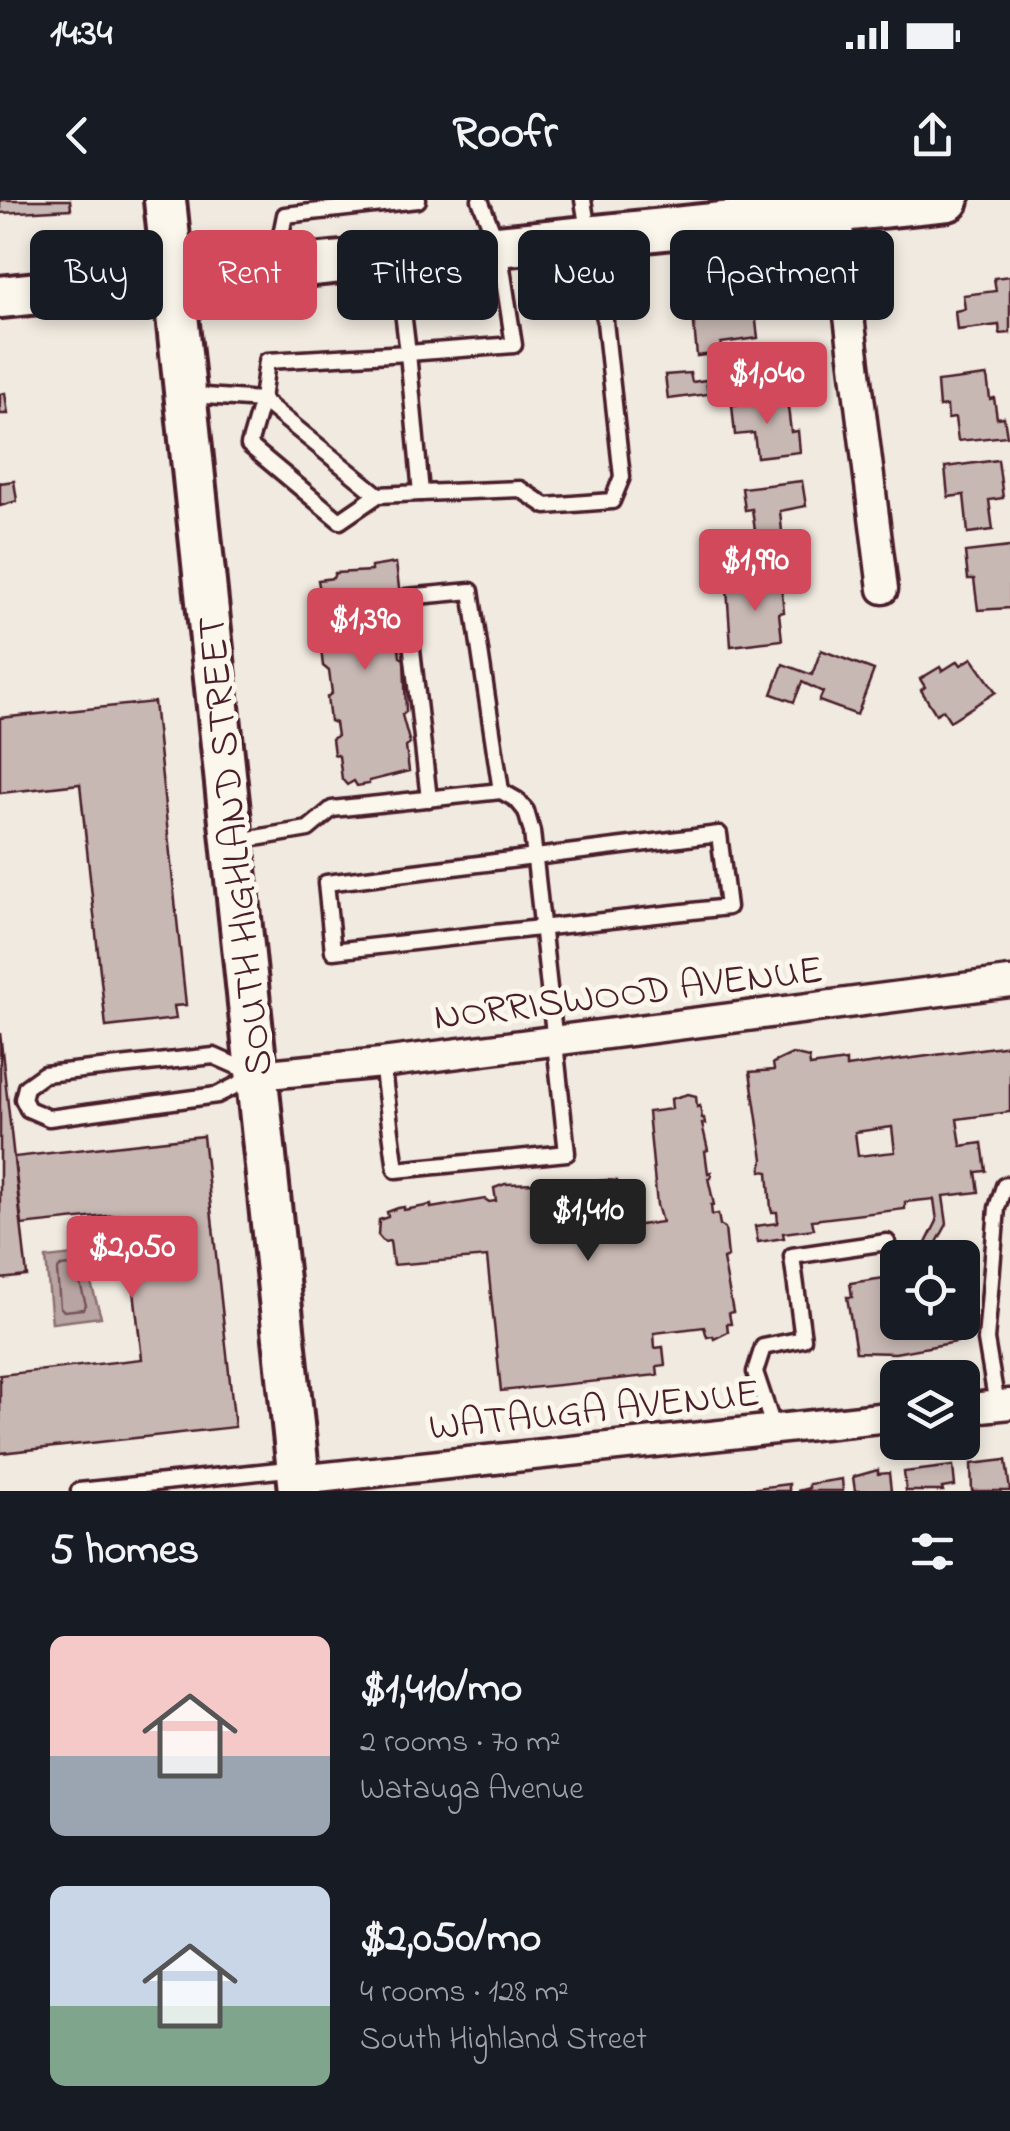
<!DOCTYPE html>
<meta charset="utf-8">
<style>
:root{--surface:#171b24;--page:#242831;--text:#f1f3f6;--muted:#9ea1a6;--accent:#d1495b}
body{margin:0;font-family:"Indie Flower",sans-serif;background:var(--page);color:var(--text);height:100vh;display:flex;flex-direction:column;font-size:38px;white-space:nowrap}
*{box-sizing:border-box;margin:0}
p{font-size:32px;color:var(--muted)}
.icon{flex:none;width:55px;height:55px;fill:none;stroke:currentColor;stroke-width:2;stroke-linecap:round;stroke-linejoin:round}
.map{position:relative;height:1291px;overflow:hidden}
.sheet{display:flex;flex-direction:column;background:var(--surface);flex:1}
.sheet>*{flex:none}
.top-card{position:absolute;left:30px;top:30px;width:950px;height:90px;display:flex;gap:20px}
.controls{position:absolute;left:880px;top:1040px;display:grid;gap:20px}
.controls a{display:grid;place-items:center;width:100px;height:100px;border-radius:15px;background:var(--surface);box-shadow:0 5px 15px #0003;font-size:50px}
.price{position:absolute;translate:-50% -85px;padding:0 22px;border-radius:10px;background:var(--accent);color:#fff;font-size:32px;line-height:65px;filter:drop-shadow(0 2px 5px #0008)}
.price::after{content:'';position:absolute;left:50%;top:60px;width:30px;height:22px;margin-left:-15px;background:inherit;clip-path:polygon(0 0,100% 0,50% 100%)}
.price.active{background:#222;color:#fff}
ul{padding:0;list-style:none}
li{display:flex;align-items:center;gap:30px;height:250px;padding:0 50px}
li span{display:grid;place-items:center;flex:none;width:280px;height:200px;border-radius:15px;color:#555}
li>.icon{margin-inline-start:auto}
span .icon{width:120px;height:120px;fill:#fffc;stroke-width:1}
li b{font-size:42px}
h2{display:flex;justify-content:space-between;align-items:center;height:120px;padding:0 50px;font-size:42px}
.chip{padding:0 35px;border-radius:15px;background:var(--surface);box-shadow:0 5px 15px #0003;font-size:35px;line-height:90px}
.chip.active{background:var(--accent);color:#fff}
.status{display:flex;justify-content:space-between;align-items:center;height:70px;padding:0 50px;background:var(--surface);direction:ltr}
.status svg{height:28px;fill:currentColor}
header{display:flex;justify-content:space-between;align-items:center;height:130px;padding:0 50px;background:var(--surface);font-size:45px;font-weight:700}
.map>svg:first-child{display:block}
.water{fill:#b8a4a2;stroke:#8c6f72;stroke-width:2.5}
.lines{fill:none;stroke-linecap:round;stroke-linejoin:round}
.shore{stroke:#76545b;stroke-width:2.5}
.building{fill:#c8b8b3;stroke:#4a1f2b;stroke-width:2.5;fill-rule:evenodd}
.service-casing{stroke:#4a1f2b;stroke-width:21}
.minor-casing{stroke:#4a1f2b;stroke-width:35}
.secondary-casing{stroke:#4a1f2b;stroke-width:48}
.service{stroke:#fbf7ec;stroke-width:14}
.minor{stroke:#fbf7ec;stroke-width:28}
.secondary{stroke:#fbf7ec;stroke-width:40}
.labels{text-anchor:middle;stroke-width:10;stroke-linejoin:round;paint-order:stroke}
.street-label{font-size:40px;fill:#4a1f2b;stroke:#fbf7ec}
</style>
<div class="status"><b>14:34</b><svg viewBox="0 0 49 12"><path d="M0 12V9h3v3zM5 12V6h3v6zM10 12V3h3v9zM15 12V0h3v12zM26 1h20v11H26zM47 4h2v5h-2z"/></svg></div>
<header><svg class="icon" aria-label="back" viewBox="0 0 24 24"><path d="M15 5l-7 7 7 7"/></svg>Roofr<svg class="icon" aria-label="share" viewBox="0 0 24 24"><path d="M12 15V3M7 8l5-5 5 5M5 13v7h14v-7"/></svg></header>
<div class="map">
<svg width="1010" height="1291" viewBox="0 0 1010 1291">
<rect width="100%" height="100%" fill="#f0eae0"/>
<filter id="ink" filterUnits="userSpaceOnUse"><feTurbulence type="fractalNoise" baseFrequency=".01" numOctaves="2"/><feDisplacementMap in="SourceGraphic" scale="20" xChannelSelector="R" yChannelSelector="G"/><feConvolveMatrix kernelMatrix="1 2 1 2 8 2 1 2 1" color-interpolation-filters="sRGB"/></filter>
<g filter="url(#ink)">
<path class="water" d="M82,1054L101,1117L52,1123L46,1058Z"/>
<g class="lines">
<path class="shore" d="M71,1066L76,1069L86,1105L83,1109L64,1111L60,1107L57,1071L60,1067Z"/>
</g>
<g class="building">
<path d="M0,0H70L71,9L0,13Z"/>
<path d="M1010,76V133L1000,134L999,125L957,130L955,111L965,109L963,95L996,91L994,78Z"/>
<path d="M719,100V109L754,105L758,138L721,143L722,151L732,150L733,160L722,161L721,153L697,156L692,104Z"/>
<path d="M690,173L692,182L706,180L708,194L668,199L665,175Z"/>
<path d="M987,176L990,199L994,198L997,218L1004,217L1007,236L958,241L955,218L948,219L947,206L939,207L937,182Z"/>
<path d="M5,193L8,214H0V194Z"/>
<path d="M787,199L791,232L798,231L800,252L757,257L754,233L735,235L732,205Z"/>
<path d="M998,260L1003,298L989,300L993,330L968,333L964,295L948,297L945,267Z"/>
<path d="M0,281V283L14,281L17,301L0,306Z"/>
<path d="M802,281L806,306L780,311L783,342L757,345L752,309L745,310L742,288Z"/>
<path d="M1010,347V408L978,410L974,379H968L965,352Z"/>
<path d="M396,363L400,396L388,397L393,399V432L397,431L400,457L404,459L406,512L402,515L410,544L406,547L409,571L369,581V584L357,586L354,581L347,585L342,579L339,556L334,554L332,539L337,536L335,523L330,521L327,497L332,493L329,471L323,466L320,440L326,436L324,425L318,422L317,407L322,403L318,380L333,378L335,373L371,371V367Z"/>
<path d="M758,382L759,388L781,385L784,412L779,413L782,440L731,446L727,388Z"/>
<path d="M821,450L874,470L857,515L819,501L823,492L802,482L794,502L772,494L783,464L812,475Z"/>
<path d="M972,458L996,492L950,521L943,510L936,514L921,490L925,487L920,479L940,467L942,471L958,461L961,465Z"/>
<path d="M154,502L186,805L174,806L176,819L106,827L80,584L0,593V518Z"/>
<path d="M0,833L27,1076L0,1079Z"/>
<path d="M1010,845V912L957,919L961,946L982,943L986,971L976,972L979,992L943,996L947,1024L935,1046L936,1058H907L906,1049L924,1047L937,1021L934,999L905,1002V1009L812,1020L814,1029L783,1033L784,1038L758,1042L755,1026L778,1023L777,1012H772L771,1009L768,972L761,971L763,959L750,872L774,870L773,863L792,854L809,858L810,866L846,861V867ZM892,927L895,952L858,956L855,932Z"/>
<path d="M688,894L696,896L697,907L700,906L702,918H704L705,924H702L708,950L705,951L708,973L711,972V978H708L714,1005H711L712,1015L718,1014L720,1025L725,1028L728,1057L723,1059L733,1112L729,1113L731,1124H727L728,1132L714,1139L713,1136L707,1137L704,1127L654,1133L655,1148L663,1147L665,1165L657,1166L658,1175L501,1191L487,1057L393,1065L390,1041L384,1042L378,1035L379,1020L388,1017L387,1012L398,1008L404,1007V1010L431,1005V1008L485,999L489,1002L496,1001L494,988L505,984L537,983V989L606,980L617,981L624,1027L662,1022L657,1005L648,912L672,909L671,899Z"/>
<path d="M203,936L235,1227L0,1253V1175L142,1159L125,1014L22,1025L14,957Z"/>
<path d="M891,1077V1080L898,1079V1122H955L957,1142L895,1153L856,1152L847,1097H852L850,1083Z"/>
<path d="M1006,1260L1010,1291H972L971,1264Z"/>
<path d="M953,1266L955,1286L942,1288L943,1291H906L904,1272Z"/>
<path d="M878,1270V1274L889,1273L891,1291H855L853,1277Z"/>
<path d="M842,1279L843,1291H797L809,1288V1284Z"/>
<path d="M789,1284V1291H749V1289Z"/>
</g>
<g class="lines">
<defs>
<g id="service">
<path d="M275,64L285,15L418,0"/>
<path d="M191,195L262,200L267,161L408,153L397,62"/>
<path d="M421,293L520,289L546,306L612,301L622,277L600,76L589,37L583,0"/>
<path d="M378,295L340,321L249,245L262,200L378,295L421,293L408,153L514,145L499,48L480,0"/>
<path d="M429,599L406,397L471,391L501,591"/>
<path d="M719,634L728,707L333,751L326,683Z"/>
<path d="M238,641L308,629L332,609L501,591L517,600L526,611L532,632L567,953L396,970L382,863"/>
<path d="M214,856L257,875L217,895L49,918L28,909L23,899L26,887L44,874Z"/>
<path d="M997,1205L986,1140L997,1008L1004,986L1010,984"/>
<path d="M774,1229L755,1172L763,1147L803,1139L792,1056L887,1042"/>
<path d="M79,1291L297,1268"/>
</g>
<g id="minor">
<path d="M836,12L883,389"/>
<path d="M257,875L382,863L1010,782"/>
<path d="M962,1209L1010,1204"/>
<path d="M299,1280L898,1216"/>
</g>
<g id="secondary">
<path d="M165,0L300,1291"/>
<path d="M0,97L948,0"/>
</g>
</defs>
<use href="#service" class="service-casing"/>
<use href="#minor" class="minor-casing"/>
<use href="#secondary" class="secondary-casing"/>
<use href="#service" class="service"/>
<use href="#minor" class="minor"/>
<use href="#secondary" class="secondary"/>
</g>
</g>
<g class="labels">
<g class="street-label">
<text transform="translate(233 646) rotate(-96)" y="14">SOUTH HIGHLAND STREET</text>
<text transform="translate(628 791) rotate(-7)" y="14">NORRISWOOD AVENUE</text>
<text transform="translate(594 1208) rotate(-6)" y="14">WATAUGA AVENUE</text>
</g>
</g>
</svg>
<div class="controls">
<a><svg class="icon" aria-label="locate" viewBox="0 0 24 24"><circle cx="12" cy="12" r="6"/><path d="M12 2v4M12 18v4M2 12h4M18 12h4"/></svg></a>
<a><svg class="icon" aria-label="layers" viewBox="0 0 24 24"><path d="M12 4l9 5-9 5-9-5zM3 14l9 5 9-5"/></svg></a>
</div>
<b class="price" style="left:767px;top:227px">$1,040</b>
<b class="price" style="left:755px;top:414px">$1,990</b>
<b class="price" style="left:365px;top:473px">$1,390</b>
<b class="price active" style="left:588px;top:1064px">$1,410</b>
<b class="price" style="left:132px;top:1101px">$2,050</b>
<div class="top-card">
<a class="chip">Buy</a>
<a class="chip active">Rent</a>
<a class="chip">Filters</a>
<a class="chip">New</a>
<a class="chip">Apartment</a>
</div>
</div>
<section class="sheet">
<h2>5 homes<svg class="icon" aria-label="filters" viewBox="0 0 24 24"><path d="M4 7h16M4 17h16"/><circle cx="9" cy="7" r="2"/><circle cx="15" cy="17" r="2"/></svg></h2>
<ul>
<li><span style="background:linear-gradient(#f6c9c9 60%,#9aa5b1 0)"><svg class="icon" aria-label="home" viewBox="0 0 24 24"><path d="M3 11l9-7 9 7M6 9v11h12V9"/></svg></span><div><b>$1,410/mo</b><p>2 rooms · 70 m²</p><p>Watauga Avenue</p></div></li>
<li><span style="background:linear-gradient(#c9d6e8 60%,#7fa58c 0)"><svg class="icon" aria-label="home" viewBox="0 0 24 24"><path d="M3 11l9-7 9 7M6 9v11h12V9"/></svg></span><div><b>$2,050/mo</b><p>4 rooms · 128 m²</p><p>South Highland Street</p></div></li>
</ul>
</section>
